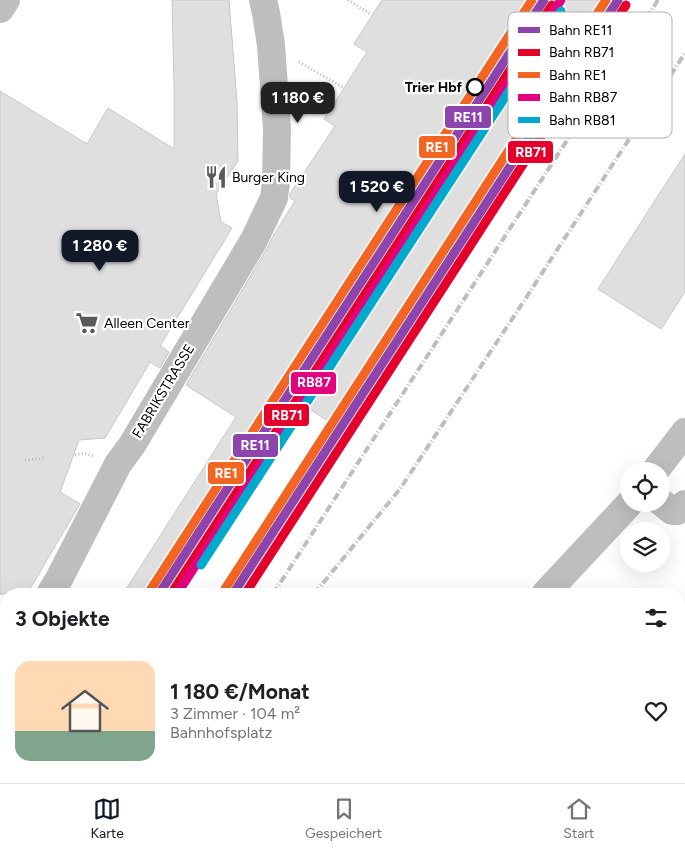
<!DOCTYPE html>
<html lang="de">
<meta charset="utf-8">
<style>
:root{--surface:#fff;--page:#f6f6f6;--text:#202124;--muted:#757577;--line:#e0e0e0;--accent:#111827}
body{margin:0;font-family:Figtree,sans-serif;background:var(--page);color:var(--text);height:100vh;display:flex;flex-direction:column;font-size:19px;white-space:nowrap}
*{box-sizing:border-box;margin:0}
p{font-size:16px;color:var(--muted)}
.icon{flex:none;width:28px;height:28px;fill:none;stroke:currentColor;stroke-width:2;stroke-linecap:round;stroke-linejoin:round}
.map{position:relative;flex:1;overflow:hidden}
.drawer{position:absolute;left:0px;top:588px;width:685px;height:196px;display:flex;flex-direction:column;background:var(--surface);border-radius:20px 20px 0 0;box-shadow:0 5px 20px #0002}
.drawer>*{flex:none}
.buttons{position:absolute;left:620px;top:462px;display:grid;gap:10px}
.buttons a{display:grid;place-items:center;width:50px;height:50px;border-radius:50%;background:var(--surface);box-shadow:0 5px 20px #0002;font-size:25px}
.price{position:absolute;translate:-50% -42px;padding:0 11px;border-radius:10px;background:var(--accent);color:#fff;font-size:16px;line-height:32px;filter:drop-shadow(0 1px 2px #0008)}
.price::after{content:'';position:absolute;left:50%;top:30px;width:15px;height:11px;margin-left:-8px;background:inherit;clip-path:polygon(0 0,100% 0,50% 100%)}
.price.current{background:#222;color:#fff}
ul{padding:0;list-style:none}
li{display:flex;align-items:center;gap:15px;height:125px;padding:0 15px}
li span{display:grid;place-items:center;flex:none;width:140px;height:100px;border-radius:15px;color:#555}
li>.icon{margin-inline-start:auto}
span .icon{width:60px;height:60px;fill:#fffc;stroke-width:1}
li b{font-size:21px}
h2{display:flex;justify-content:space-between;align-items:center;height:60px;padding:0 15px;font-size:21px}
.dock{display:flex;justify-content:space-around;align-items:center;height:70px;border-top:1px solid var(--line);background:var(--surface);font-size:14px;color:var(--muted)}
.dock a{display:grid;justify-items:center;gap:2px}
.dock .current{color:var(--accent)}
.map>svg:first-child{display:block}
.building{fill:#dfdfdf;stroke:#c7c7c7}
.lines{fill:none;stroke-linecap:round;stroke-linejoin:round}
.path{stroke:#b9b9b9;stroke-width:3;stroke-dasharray:1 2.5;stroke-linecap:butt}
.minor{stroke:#bebebe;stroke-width:28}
.rail{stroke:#bebebe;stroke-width:4;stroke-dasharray:8 2.5 1 2.5;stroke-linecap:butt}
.rail-1-casing{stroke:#fff;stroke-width:12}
.rail-2-casing{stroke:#fff;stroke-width:12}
.rail-3-casing{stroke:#fff;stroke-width:12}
.rail-4-casing{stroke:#fff;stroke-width:12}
.rail-5-casing{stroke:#fff;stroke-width:12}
.rail-1{stroke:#8e44ad;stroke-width:9}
.rail-2{stroke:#e4002b;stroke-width:9}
.rail-3{stroke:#f26522;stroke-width:9}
.rail-4{stroke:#e5007d;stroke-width:9}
.rail-5{stroke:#00a9ce;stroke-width:9}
.stop-dot{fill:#fff;stroke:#000;stroke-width:2.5}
.labels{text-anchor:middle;stroke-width:4.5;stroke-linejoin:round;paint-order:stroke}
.stop-label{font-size:14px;font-weight:bold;fill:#000;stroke:#fff;text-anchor:end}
.poi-label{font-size:14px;fill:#000;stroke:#fff;text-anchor:start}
.street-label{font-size:14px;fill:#000;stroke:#fff}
.key{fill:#fff;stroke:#b2b2b2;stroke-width:1}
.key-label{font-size:14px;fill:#000}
.line-badge{stroke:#fff;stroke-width:2}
.badge-label{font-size:14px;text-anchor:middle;font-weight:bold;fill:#fff}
</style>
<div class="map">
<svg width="685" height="783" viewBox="0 0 685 783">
<rect width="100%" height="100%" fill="#fff"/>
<g class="building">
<path d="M172,0H229L237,102L238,161L216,194L221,222L232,228L160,346L169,352L160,368L150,362L105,438L79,440L60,492L80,504L27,594H0V91L87,144L108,108L174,149V83Z"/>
<path d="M382,0H610L336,426L281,391L151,594H123L236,417L186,385L267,248L273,236L295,201L290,198V194L335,126L324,119L367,52L354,44Z"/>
<path d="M685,154V292L661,329L598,289Z"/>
</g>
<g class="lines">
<g class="path">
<path d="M348,0L372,15"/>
<path d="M299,62L344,88"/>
<path d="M75,455L84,453L93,456"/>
<path d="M25,460L46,458"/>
</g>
<g class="minor">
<path d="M0,9L6,0"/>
<path d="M655,471L685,432"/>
<path d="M661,502L672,511H677L685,504"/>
<path d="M50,594L59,579L118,464L132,445L254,240L274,198L276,182L277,129L271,45L266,13L263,0"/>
<path d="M545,594L629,504"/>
<path d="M0,676L6,666"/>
<path d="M342,783L348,778"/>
</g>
<g class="rail">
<path d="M273,594L658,0"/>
<path d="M314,594L400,489L522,304L685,53"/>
<path d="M152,783L156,778"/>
</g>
<defs>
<g id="rail-1">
<path d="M159,594L544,0"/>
<path d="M233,594L618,0"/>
</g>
<g id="rail-2">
<path d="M171,594L552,5"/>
<path d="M245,594L626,5"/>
</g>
<g id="rail-3">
<path d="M151,589L532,0"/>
<path d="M225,589L606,0"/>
</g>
<path id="rail-4" d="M177,594L561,0"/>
<path id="rail-5" d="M201,565L561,11"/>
</defs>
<use href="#rail-1" class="rail-1-casing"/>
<use href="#rail-2" class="rail-2-casing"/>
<use href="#rail-3" class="rail-3-casing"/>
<use href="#rail-4" class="rail-4-casing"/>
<use href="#rail-5" class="rail-5-casing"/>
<use href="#rail-1" class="rail-1"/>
<use href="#rail-2" class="rail-2"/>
<use href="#rail-3" class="rail-3"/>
<use href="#rail-4" class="rail-4"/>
<use href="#rail-5" class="rail-5"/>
</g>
<defs>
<symbol id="restaurant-bare" viewBox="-9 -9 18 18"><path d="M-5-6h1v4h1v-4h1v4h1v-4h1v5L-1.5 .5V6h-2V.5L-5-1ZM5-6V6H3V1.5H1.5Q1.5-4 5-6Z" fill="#595959" stroke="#fff" stroke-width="2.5" paint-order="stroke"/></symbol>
<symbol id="supermarket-bare" viewBox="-9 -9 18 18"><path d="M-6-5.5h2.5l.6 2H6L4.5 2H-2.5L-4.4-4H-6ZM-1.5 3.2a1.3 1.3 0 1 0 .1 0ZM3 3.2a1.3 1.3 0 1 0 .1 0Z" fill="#595959" stroke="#fff" stroke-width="2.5" paint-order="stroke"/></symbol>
</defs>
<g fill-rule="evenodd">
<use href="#restaurant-bare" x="200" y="161" width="32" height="32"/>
<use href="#supermarket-bare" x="71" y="307" width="32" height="32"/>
</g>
<circle class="stop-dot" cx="475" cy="87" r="8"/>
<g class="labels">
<g class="stop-label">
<text x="462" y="92">Trier Hbf</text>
</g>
<g class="poi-label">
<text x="232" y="182">Burger King</text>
<text x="104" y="328">Alleen Center</text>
</g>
<g class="street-label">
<text transform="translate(163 391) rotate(-59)" y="5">FABRIKSTRASSE</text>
</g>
</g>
<rect x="508" y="12" width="164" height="126" rx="8" class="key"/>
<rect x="518" y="27" width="22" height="6" fill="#8e44ad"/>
<rect x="518" y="49" width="22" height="7" fill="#e4002b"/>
<rect x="518" y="72" width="22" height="6" fill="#f26522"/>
<rect x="518" y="94" width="22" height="7" fill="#e5007d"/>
<rect x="518" y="117" width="22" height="6" fill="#00a9ce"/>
<g class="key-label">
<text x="549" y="35">Bahn RE11</text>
<text x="549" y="57">Bahn RB71</text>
<text x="549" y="80">Bahn RE1</text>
<text x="549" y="102">Bahn RB87</text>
<text x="549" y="125">Bahn RB81</text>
</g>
<g class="line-badge">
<rect x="444" y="105" width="48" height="24" rx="5" fill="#8e44ad"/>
<rect x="418" y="135" width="38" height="24" rx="5" fill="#f26522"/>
<rect x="507" y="140" width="47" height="24" rx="5" fill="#e4002b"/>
<rect x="290" y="371" width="47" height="24" rx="5" fill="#e5007d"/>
<rect x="263" y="403" width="47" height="24" rx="5" fill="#e4002b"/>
<rect x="232" y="433" width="47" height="25" rx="5" fill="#8e44ad"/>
<rect x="207" y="461" width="38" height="24" rx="5" fill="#f26522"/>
</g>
<g class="badge-label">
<text x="468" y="122">RE11</text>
<text x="437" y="152">RE1</text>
<text x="531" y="157">RB71</text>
<text x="314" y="387">RB87</text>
<text x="287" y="420">RB71</text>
<text x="255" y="450">RE11</text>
<text x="226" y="478">RE1</text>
</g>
</svg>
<div class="buttons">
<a><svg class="icon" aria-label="locate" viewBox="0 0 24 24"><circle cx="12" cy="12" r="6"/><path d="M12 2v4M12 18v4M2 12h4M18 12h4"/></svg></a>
<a><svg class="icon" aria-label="layers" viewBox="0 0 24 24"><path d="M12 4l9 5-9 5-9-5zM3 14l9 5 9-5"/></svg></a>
</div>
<b class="price current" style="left:298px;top:124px">1 180 €</b>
<b class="price" style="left:377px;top:213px">1 520 €</b>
<b class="price" style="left:100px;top:272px">1 280 €</b>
<section class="drawer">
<h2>3 Objekte<svg class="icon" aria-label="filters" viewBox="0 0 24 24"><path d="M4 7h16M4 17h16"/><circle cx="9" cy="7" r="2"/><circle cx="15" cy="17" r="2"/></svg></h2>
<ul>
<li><span style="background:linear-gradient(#ffd9b3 70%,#7fa58c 0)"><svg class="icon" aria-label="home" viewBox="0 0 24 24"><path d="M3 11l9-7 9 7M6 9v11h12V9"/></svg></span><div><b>1 180 €/Monat</b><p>3 Zimmer · 104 m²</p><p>Bahnhofsplatz</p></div><svg class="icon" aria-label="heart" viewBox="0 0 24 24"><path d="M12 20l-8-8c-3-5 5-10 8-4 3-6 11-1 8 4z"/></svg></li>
</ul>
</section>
</div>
<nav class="dock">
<a class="current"><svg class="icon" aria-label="map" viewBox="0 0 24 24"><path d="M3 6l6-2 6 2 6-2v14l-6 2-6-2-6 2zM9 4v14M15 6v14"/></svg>Karte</a>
<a><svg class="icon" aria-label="saved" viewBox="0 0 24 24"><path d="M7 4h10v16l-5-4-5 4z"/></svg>Gespeichert</a>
<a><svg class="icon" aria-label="home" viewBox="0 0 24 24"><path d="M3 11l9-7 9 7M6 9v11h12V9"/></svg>Start</a>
</nav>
